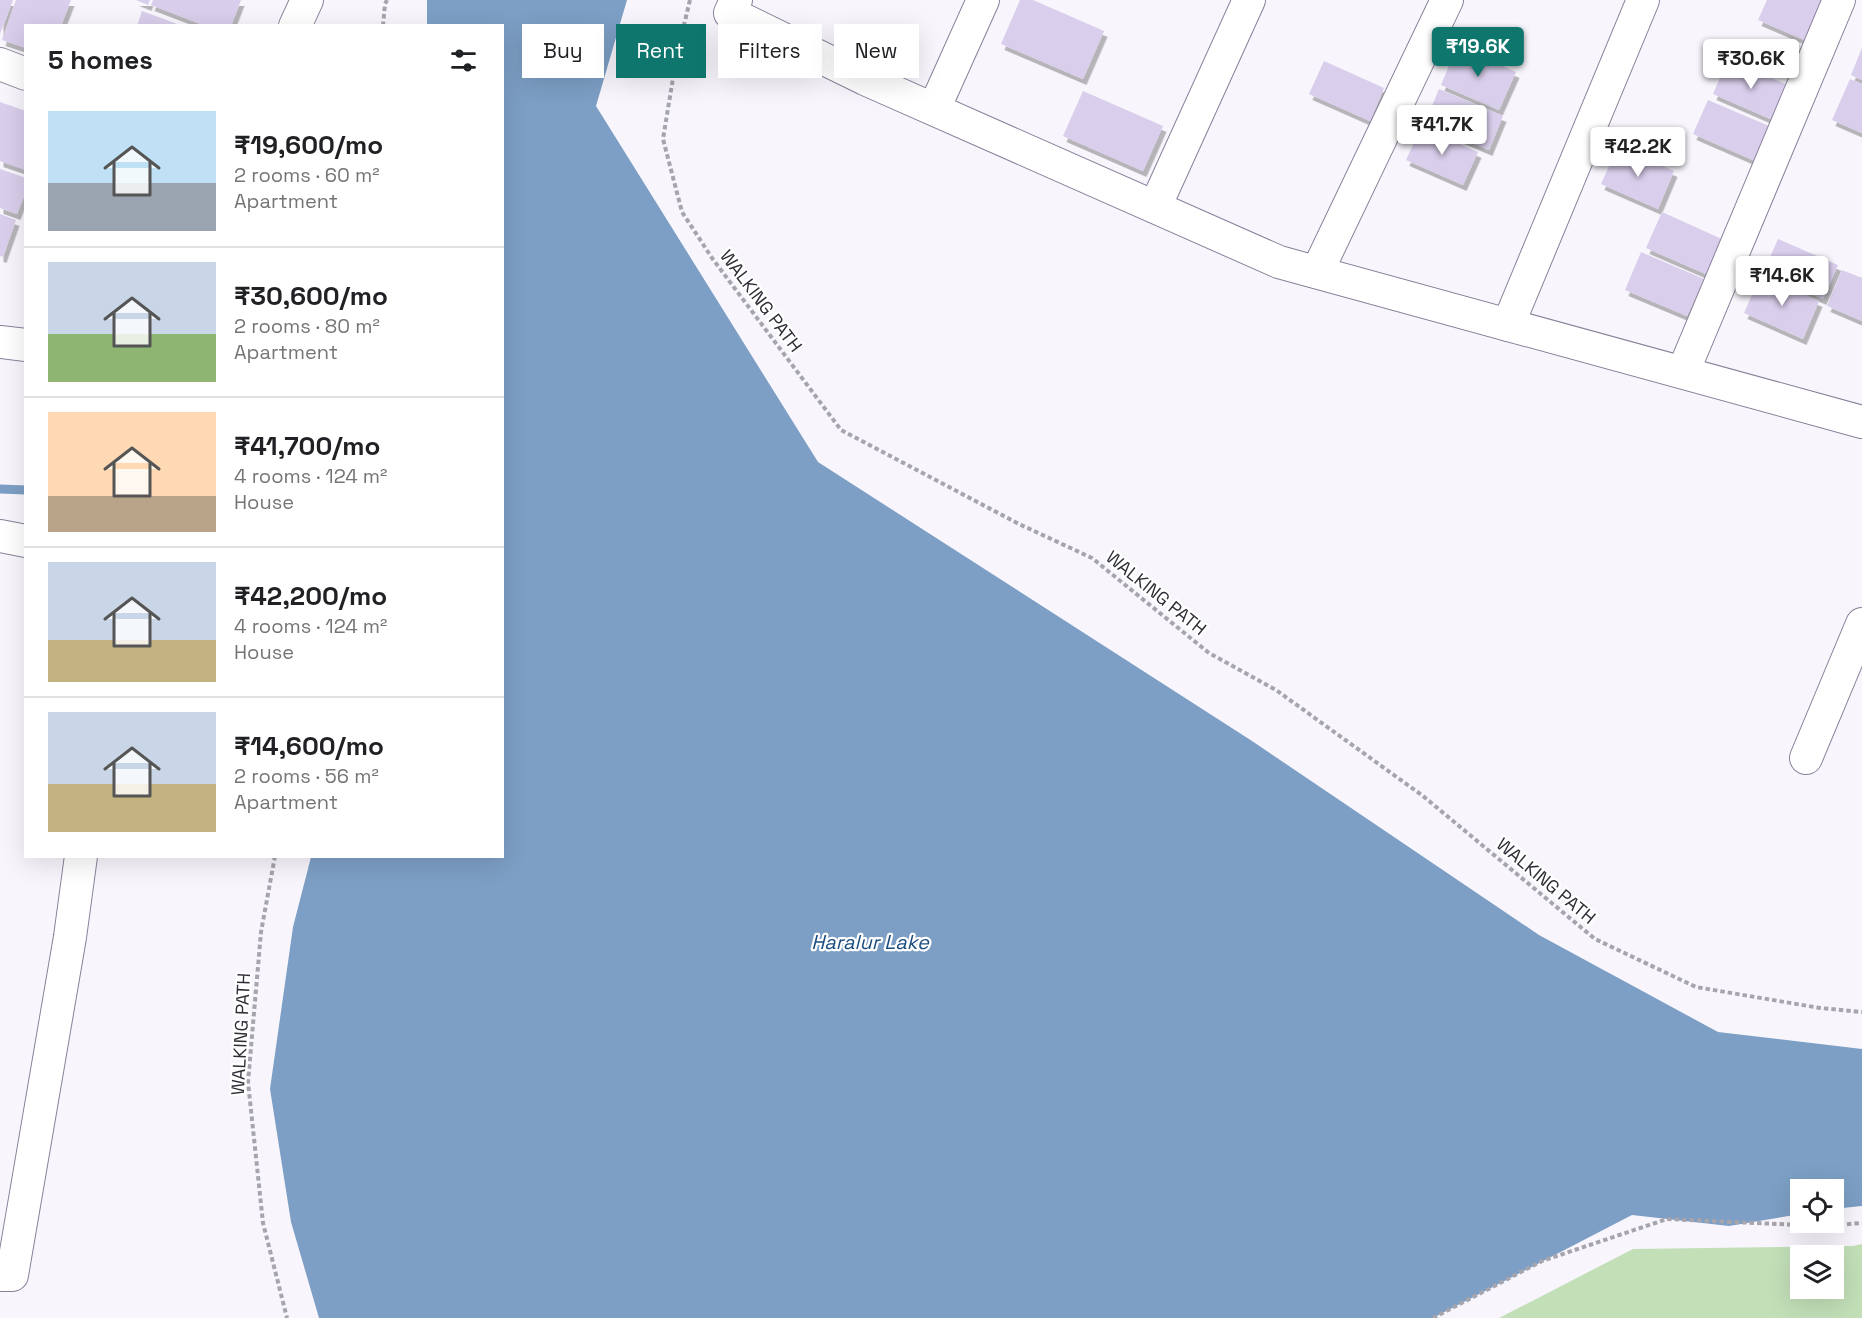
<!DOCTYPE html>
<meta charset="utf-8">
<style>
:root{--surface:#fff;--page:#f2f2f2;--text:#202124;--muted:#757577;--line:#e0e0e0;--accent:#0f766e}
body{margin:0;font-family:"Space Grotesk",sans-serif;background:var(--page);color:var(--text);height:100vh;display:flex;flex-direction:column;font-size:22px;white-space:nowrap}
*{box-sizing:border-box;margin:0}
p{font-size:20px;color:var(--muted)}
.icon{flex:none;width:33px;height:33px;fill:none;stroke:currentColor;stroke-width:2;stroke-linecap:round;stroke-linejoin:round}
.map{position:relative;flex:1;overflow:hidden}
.details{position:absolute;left:24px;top:24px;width:480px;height:834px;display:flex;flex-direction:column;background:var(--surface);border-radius:0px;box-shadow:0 6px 24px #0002}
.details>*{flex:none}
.banner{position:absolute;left:522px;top:24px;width:570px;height:54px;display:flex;gap:12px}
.tools{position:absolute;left:1790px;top:1179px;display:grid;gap:12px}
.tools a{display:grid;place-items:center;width:54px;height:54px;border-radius:0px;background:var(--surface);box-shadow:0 6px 24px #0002;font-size:30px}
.price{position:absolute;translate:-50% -51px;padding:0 14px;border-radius:6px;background:#fff;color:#222;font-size:20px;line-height:39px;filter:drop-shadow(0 2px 3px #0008)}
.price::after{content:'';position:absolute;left:50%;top:36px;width:18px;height:14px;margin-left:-9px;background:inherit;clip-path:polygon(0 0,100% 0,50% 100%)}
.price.current{background:var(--accent);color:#fff}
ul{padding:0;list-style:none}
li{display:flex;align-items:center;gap:18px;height:150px;padding:0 24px}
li+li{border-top:2px solid var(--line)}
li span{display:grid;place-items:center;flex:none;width:168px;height:120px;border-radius:0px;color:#555}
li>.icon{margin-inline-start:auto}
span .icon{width:72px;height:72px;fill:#fffc;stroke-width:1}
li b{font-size:26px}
h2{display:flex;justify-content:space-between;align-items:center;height:72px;padding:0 24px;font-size:26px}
.tag{padding:0 21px;border-radius:0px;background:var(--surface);box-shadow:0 6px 24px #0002;font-size:21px;line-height:54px}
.tag.current{background:var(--accent);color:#fff}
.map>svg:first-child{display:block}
.green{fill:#c2dfb8;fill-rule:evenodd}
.water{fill:#7d9fc5}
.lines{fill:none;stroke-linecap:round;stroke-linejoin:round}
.stream{stroke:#7d9fc5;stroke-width:9}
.building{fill:#d9ceeb;filter:url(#shadow)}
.street-casing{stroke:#89809a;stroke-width:34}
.path{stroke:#a6a4ac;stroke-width:4;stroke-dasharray:4.5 3;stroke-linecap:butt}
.street{stroke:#fff;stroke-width:32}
.labels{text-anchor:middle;stroke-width:4.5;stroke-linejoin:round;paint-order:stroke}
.street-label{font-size:18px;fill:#312d38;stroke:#fff}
.water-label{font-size:20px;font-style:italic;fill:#1b4d7e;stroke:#fff}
</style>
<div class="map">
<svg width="1862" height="1318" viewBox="0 0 1862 1318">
<defs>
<filter id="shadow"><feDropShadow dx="3.5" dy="6" stdDeviation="0" flood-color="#0004"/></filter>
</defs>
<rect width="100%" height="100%" fill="#f8f6fc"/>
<path class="green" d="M1862,1244V1318H1499L1633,1249L1853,1246ZM1800,1256H1833V1288H1800Z"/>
<path class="water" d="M427,0H627L596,106L818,462L1252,741L1539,935L1718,1032L1862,1049V1206L1833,1209V1190H1800V1214L1729,1226L1632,1215L1433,1318H319L291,1222L270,1089L293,927L311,857L502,856V26L427,25Z"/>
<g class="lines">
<path class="stream" d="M0,489L26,490"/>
</g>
<g class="building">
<path d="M0,0H13L0,34Z"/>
<path d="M16,0H71L61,26H26V48L2,40Z"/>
<path d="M136,0H150L148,5Z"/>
<path d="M153,0H241L231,26H206L151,5Z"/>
<path d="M1020,0H1033L1104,31L1083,79L1001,44Z"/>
<path d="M1767,0H1827L1809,42L1758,20Z"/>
<path d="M142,11L180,25V26H137Z"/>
<path d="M1457,46L1516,72L1499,110L1441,85Z"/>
<path d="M1862,48V80L1851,75Z"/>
<path d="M1728,59L1790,86L1775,121L1713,94Z"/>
<path d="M1324,61L1384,88L1370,121L1309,94Z"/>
<path d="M1850,79L1862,84V133L1832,120Z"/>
<path d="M1439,89L1503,116L1489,150L1425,123Z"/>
<path d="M1083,91L1163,126L1143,171L1063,136Z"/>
<path d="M1708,100L1776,129L1762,164L1693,134Z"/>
<path d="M0,102L26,111V170L0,161Z"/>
<path d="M1421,127L1478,152L1463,185L1406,160Z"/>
<path d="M1618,146L1674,171L1658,209L1601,184Z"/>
<path d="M0,169L26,178V191L17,214L0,208Z"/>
<path d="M1662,212L1724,240L1708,275L1646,248Z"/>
<path d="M0,214L16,220L3,257L0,256Z"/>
<path d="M1778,239L1838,265L1823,299L1763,273Z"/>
<path d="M1641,252L1704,279L1687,316L1625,290Z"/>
<path d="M1842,270L1862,278V321L1827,306Z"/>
<path d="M1760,276L1819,301L1803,339L1744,313Z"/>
</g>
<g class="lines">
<defs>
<g id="street">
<path d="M736,0L730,13L865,79L1279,262L1862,422"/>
<path d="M295,26L307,0"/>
<path d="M0,64L26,74"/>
<path d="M934,109L983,0"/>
<path d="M1155,207L1249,0"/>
<path d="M1317,272L1447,0"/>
<path d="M1508,325L1643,0"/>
<path d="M0,342L26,345"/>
<path d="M1683,372L1839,0"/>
<path d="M0,536L26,541"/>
<path d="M1806,758L1862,624"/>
<path d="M0,1275H12L70,937L81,856"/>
</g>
</defs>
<use href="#street" class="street-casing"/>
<g class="path">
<path d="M690,0L677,54L663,139L682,212L712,258L841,430L1019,524L1092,558L1209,653L1276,690L1423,796L1595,939L1696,987L1820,1008L1862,1012"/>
<path d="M383,26L385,4L387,0"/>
<path d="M275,856L261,932L248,1082L263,1223L287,1318"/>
<path d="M1433,1318L1542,1261L1667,1219L1822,1226L1862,1223"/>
</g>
<use href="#street" class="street"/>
</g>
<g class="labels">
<g class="street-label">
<text transform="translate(761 301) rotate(53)" y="6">WALKING PATH</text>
<text transform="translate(1156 593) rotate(39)" y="6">WALKING PATH</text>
<text transform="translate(1546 881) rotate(40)" y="6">WALKING PATH</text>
<text transform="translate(241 1034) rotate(-87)" y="6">WALKING PATH</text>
</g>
<g class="water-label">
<text x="870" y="949">Haralur Lake</text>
</g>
</g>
</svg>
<div class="tools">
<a><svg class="icon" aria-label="locate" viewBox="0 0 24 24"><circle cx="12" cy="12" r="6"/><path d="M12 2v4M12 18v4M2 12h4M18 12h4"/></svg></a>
<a><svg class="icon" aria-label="layers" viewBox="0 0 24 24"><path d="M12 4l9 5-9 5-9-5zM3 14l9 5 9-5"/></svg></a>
</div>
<b class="price current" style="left:1478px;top:78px">₹19.6K</b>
<b class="price" style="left:1751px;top:90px">₹30.6K</b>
<b class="price" style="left:1442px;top:156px">₹41.7K</b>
<b class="price" style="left:1638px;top:178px">₹42.2K</b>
<b class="price" style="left:1782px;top:307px">₹14.6K</b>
<div class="banner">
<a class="tag">Buy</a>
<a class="tag current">Rent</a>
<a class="tag">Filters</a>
<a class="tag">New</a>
</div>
<section class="details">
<h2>5 homes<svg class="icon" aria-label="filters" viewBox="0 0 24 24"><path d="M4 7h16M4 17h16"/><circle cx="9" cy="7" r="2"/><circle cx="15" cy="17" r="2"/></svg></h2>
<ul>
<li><span style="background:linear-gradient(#bfe0f5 60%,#9aa5b1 0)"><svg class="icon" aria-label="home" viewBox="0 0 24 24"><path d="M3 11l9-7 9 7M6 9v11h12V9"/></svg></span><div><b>₹19,600/mo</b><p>2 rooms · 60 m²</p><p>Apartment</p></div></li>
<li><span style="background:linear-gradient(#c9d6e8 60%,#8fb573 0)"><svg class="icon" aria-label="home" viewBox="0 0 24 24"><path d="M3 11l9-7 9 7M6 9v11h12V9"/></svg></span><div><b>₹30,600/mo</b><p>2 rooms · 80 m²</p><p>Apartment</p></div></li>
<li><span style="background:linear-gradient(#ffd9b3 70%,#b9a48a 0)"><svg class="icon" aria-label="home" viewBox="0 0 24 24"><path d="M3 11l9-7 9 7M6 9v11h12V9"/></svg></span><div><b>₹41,700/mo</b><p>4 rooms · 124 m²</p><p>House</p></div></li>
<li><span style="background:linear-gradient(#c9d6e8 65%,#c2b280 0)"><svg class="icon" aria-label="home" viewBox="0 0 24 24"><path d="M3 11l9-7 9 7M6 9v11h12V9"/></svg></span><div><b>₹42,200/mo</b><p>4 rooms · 124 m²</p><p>House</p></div></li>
<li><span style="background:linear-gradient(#c9d6e8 60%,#c2b280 0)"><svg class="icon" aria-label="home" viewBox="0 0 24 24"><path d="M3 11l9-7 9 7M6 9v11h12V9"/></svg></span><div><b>₹14,600/mo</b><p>2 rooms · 56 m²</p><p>Apartment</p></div></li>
</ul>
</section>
</div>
